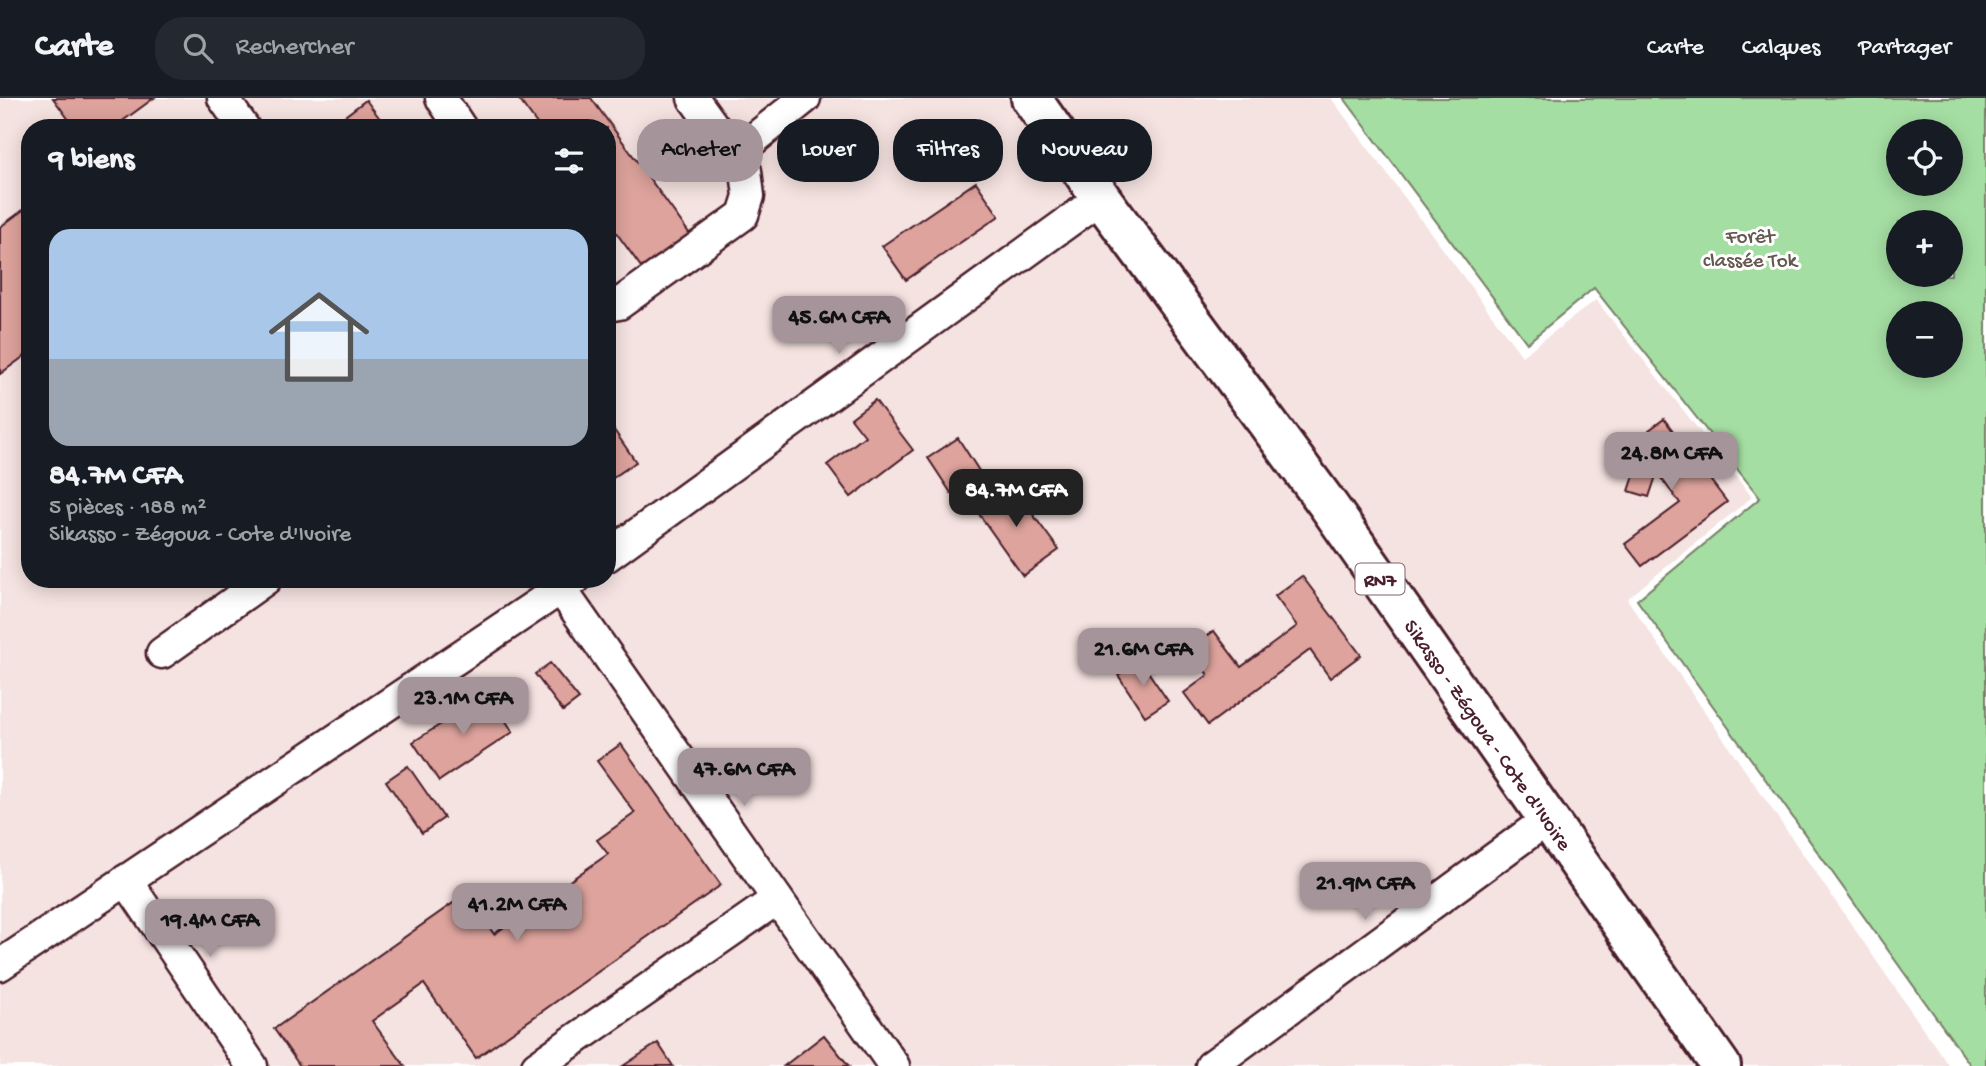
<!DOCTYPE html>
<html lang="fr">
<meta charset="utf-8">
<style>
:root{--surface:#171b24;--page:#242831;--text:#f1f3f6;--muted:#9ea1a6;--line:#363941;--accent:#a6949b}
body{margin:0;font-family:"Gochi Hand",sans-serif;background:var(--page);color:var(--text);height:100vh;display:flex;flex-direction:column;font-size:26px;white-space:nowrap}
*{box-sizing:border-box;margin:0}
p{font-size:23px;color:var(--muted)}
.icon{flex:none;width:38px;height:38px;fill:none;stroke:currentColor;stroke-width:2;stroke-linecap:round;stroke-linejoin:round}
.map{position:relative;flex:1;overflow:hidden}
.drawer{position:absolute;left:21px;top:21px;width:595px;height:469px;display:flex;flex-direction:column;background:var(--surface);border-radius:28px;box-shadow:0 4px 18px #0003}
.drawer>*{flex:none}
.top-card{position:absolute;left:637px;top:21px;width:665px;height:63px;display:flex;gap:14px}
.controls{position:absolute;left:1886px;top:21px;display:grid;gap:14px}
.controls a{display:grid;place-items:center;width:77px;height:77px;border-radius:50%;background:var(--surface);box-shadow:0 4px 18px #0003;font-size:35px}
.price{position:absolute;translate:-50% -60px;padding:0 16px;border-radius:14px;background:var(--accent);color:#111;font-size:23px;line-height:46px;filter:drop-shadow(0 2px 4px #0008)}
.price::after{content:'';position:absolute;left:50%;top:42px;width:21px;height:16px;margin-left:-10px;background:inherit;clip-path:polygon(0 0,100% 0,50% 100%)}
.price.current{background:#222;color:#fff}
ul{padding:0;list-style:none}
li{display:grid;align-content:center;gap:14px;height:371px;padding:0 28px}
li span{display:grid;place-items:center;height:217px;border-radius:21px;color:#555}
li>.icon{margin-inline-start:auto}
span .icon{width:126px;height:126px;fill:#fffc;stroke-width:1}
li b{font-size:30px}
h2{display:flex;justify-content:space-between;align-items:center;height:84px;padding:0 28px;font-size:30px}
.tag{padding:0 24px;border-radius:28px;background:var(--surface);box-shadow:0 4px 18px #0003;font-size:24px;line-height:63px}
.tag.current{background:var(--accent);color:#111}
header{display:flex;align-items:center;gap:42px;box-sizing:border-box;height:98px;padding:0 35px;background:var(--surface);border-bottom:2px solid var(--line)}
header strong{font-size:33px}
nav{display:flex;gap:38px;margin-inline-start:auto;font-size:24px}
.search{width:490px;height:63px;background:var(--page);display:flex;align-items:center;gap:18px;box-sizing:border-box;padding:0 24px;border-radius:28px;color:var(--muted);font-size:26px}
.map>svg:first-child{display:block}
.built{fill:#f5e3e1;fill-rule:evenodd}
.green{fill:#a5dea3;stroke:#787e67;stroke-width:2;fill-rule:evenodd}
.building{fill:#dda39c;stroke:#4a1f2b;stroke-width:2}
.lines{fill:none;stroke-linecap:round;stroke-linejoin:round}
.minor-casing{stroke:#4a1f2b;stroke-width:35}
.highway-casing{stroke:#4a1f2b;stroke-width:44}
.minor{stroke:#fff;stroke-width:30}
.highway{stroke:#fff;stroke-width:38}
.labels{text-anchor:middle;stroke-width:6;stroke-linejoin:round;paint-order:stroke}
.shield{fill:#fff;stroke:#80626b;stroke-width:2}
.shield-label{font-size:19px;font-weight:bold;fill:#4a1f2b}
.park-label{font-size:21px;fill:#65584f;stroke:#fff}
.street-label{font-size:21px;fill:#4a1f2b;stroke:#fff}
</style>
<header>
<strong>Carte</strong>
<div class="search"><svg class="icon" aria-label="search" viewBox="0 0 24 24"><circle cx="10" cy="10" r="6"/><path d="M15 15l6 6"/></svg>Rechercher</div>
<nav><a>Carte</a><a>Calques</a><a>Partager</a></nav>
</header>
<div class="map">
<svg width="1986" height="968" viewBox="0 0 1986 968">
<rect width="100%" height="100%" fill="#fff"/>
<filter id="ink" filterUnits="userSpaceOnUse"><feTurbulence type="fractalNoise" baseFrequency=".0143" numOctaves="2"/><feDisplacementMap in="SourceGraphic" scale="14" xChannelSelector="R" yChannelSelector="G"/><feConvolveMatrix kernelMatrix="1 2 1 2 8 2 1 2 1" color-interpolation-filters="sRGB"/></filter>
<g filter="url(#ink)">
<path class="built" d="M0,0H1331L1522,258L1596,202L1752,399L1627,501L1949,968H0ZM30,30H607V481H30Z"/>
<path class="green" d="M1344,0H1986V968H1971L1637,502L1760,400L1594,190L1527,245ZM1899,33H1951V86H1899ZM1899,124H1951V177H1899ZM1899,215H1951V268H1899Z"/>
<g class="building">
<path d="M53,0H154L113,30H75Z"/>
<path d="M518,0H591L692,139L644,173L607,122V30H540Z"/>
<path d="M366,2L387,30H329Z"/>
<path d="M976,84L999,118L906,182L882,148Z"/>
<path d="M30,107V254L0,276V129Z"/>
<path d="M875,302L913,352L851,399L827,367L865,338L851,320Z"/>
<path d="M1664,321L1727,404L1642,468L1625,446L1680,405L1657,375L1649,399L1629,393L1649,332Z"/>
<path d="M607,322L636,364L607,384Z"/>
<path d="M958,340L981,376L951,395L928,360Z"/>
<path d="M1009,384L1059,452L1023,478L974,409Z"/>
<path d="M1302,478L1361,557L1330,580L1310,552L1208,627L1184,595L1208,577L1189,551L1214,533L1241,569L1297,528L1275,498Z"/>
<path d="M1140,562L1168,603L1145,618L1118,577Z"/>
<path d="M550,565L579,601L563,613L535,576Z"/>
<path d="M488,596L513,634L439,683L413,644Z"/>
<path d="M621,646L721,787L476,960L424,886L372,923L405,968H300L274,931L466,796L494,836L608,756L597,742L635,715L597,663Z"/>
<path d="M408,668L444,720L422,735L386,683Z"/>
<path d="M824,937L849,968H784Z"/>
<path d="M658,945L673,968H623Z"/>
</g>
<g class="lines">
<defs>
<g id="minor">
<path d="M223,0L244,30"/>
<path d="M441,0L461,30"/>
<path d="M734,57L805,0"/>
<path d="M607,208L619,206L743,117L749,98L746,73L693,0"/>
<path d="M607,458L1101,100"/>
<path d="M554,481L894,968"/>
<path d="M162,555L266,481"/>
<path d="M126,782L252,968"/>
<path d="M0,867L575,481"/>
<path d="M537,968L777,801"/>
<path d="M1211,968L1548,721"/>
</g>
<g id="highway">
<path id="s1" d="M1031,0L1101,100L1328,407L1721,968"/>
</g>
</defs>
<use href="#minor" class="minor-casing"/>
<use href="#highway" class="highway-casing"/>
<use href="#minor" class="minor"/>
<use href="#highway" class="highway"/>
</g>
</g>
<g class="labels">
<rect class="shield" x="1355.5" y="465.5" width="49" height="31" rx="5"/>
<g class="shield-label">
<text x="1380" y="488">RN7</text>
</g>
<g class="park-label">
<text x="1750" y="144">Forêt<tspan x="1750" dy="24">classée Tok</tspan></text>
</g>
<g class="street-label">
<text dy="7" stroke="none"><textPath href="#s1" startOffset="784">Sikasso - Zégoua - Cote d'Ivoire</textPath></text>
</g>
</g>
</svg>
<div class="controls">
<a><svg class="icon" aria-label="locate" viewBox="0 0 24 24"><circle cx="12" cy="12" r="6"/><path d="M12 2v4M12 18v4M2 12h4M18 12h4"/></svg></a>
<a>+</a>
<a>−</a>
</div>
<b class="price" style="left:839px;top:258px">45.6M CFA</b>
<b class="price" style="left:1671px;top:394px">24.8M CFA</b>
<b class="price current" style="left:1016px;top:431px">84.7M CFA</b>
<b class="price" style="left:1143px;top:590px">21.6M CFA</b>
<b class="price" style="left:463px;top:639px">23.1M CFA</b>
<b class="price" style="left:744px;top:710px">47.6M CFA</b>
<b class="price" style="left:1365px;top:824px">21.9M CFA</b>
<b class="price" style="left:517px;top:845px">41.2M CFA</b>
<b class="price" style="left:210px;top:861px">19.4M CFA</b>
<div class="top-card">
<a class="tag current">Acheter</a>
<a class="tag">Louer</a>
<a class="tag">Filtres</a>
<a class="tag">Nouveau</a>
</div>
<section class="drawer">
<h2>9 biens<svg class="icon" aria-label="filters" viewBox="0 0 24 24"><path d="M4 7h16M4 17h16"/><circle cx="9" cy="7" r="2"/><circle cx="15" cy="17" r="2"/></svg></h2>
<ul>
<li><span style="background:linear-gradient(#a9c7e8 60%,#9aa5b1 0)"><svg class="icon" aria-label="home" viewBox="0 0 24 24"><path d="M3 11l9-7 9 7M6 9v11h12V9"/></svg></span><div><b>84.7M CFA</b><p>5 pièces · 188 m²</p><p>Sikasso - Zégoua - Cote d'Ivoire</p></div></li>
</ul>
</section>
</div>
